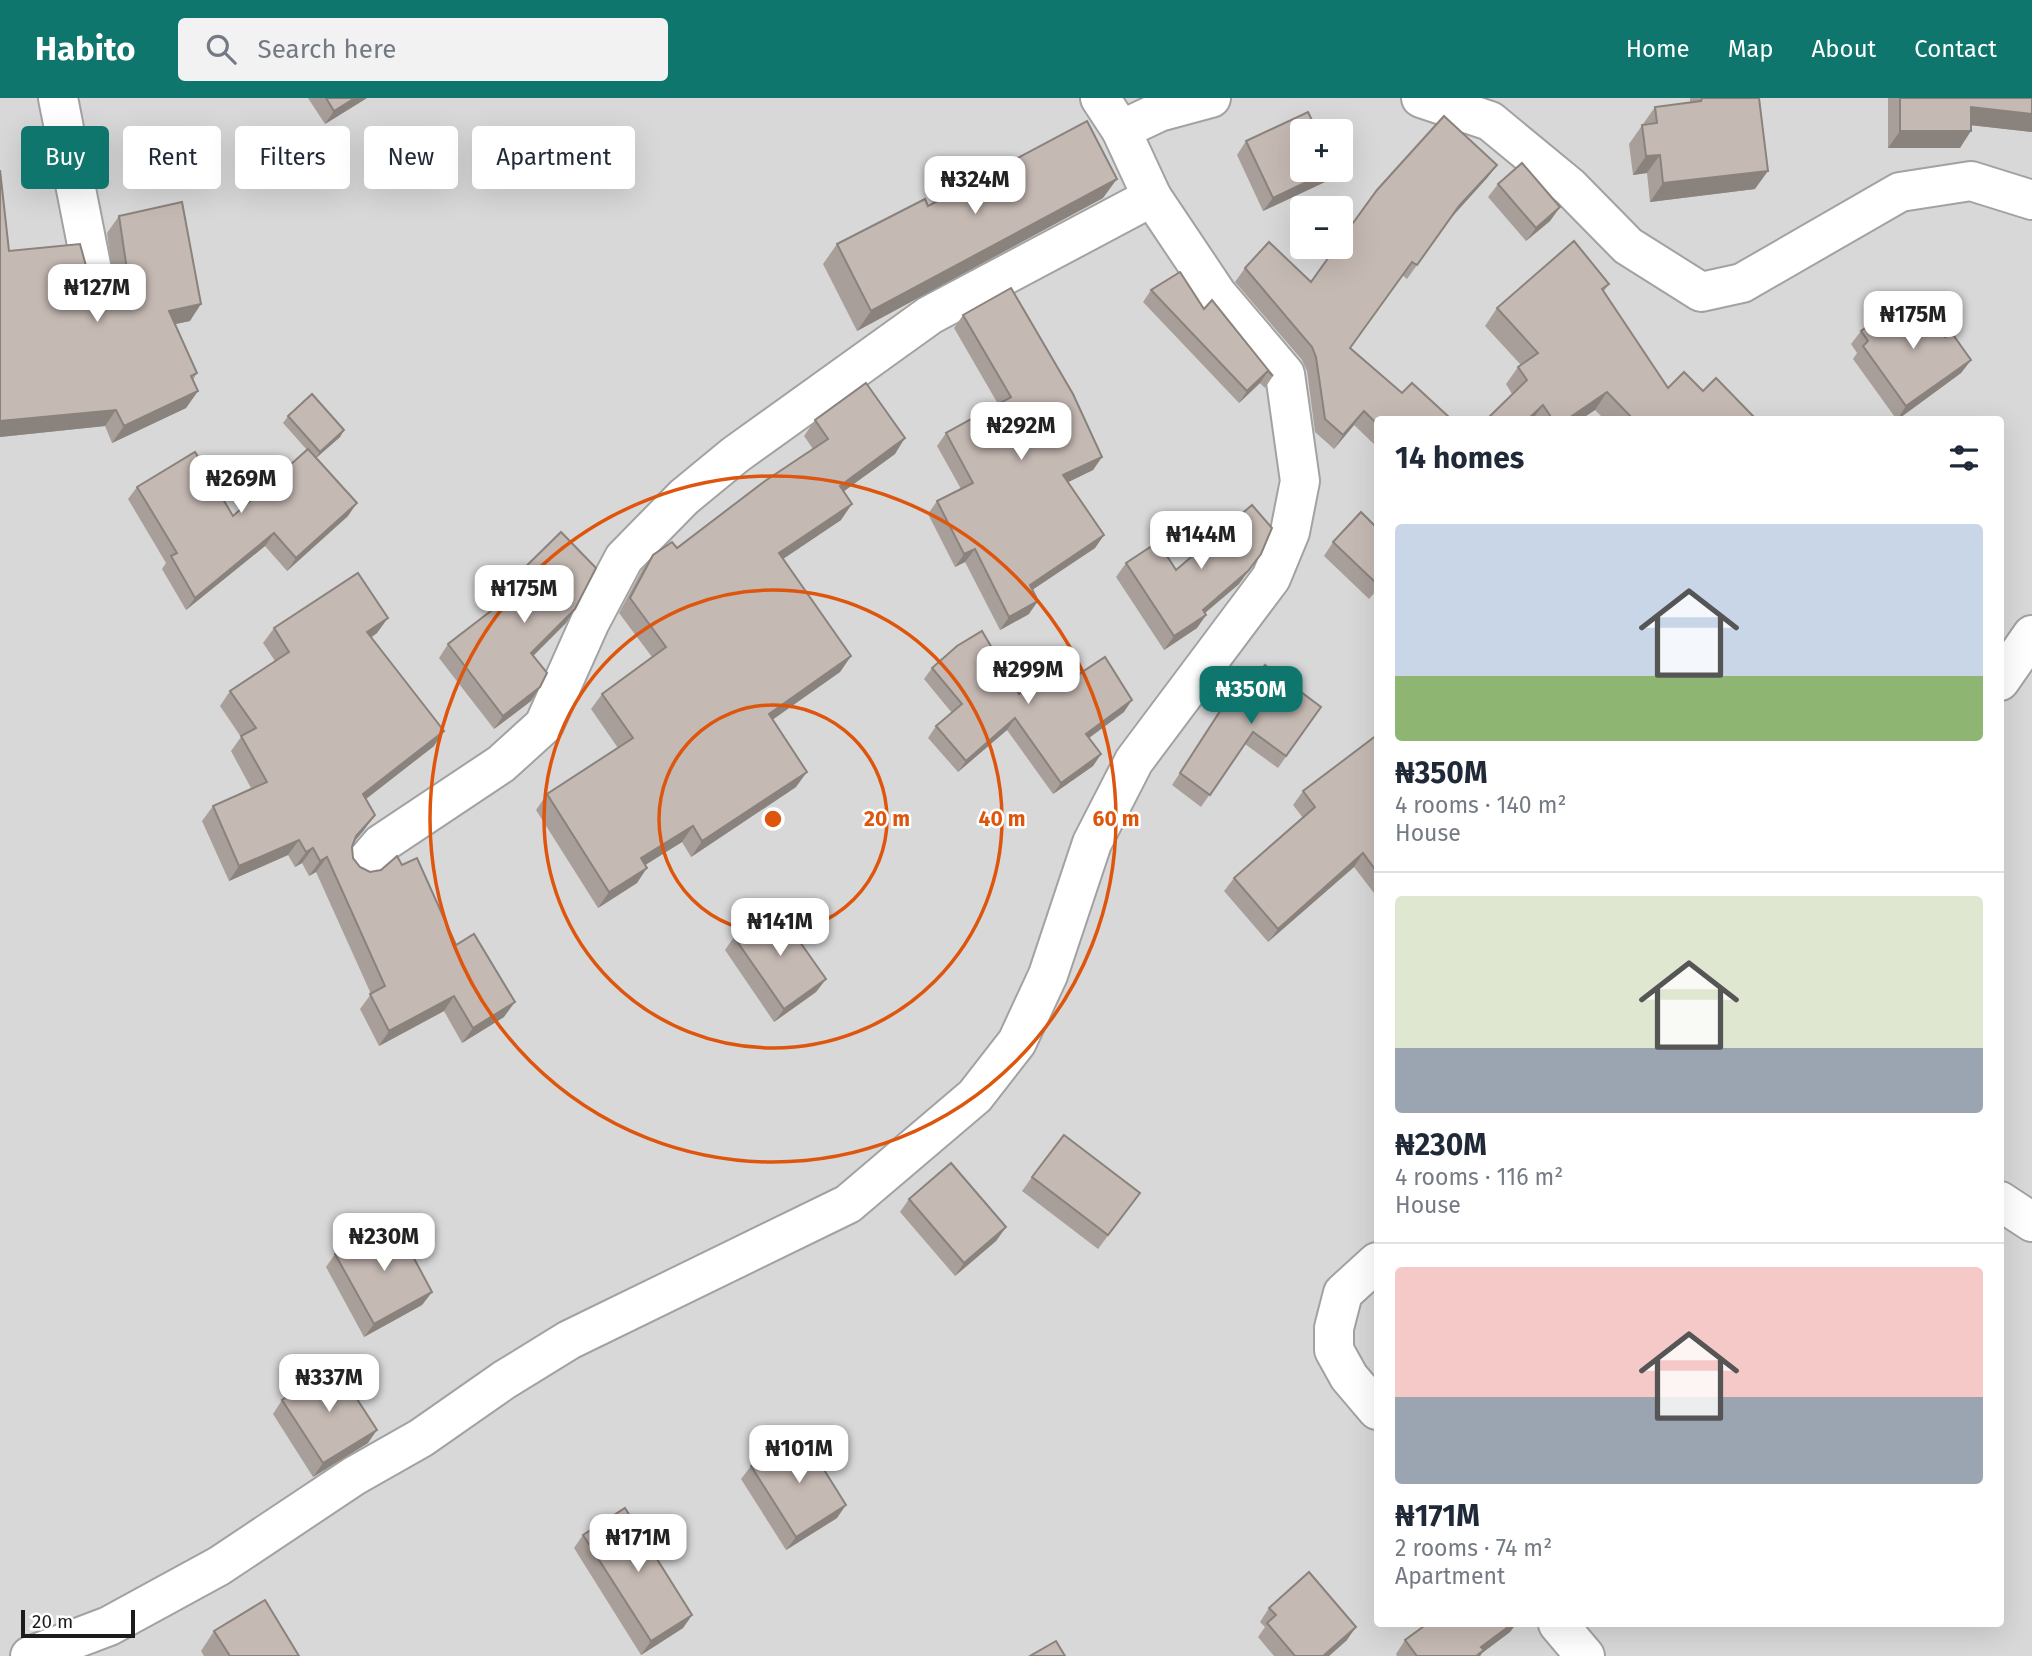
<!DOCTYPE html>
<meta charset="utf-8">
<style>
:root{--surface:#fff;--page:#f2f2f3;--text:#1f2937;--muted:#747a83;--line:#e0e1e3;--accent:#0f766e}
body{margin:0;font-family:"Fira Sans",sans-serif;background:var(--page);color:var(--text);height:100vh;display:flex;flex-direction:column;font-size:26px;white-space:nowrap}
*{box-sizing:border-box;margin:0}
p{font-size:23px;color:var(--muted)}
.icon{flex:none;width:38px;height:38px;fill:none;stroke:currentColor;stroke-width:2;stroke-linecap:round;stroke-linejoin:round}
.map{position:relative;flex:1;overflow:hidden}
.details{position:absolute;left:1374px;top:318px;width:630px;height:1211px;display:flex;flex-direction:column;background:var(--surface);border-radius:7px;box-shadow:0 7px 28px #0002}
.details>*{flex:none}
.hud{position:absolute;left:21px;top:28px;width:665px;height:63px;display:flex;gap:14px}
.controls{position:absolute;left:1290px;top:21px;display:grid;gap:14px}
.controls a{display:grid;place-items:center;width:63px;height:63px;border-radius:7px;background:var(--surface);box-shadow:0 7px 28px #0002;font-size:35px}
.scale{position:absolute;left:21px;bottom:18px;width:114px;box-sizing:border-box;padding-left:7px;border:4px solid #1b1b1b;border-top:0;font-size:19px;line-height:24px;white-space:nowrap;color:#1b1b1b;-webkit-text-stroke:5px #fff;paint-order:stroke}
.price{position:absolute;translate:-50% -60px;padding:0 16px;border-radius:14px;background:#fff;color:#222;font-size:23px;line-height:46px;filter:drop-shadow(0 2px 4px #0008)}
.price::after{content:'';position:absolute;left:50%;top:42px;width:21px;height:16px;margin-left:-10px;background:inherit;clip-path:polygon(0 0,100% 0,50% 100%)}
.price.selected{background:var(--accent);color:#fff}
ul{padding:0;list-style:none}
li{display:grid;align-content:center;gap:14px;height:371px;padding:0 21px}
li+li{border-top:2px solid var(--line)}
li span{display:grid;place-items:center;height:217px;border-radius:7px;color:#555}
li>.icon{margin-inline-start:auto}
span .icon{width:126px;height:126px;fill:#fffc;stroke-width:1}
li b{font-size:30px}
h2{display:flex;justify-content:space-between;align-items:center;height:84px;padding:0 21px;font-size:30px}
.chip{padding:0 24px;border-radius:7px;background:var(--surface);box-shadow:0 7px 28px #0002;font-size:24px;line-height:63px}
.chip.selected{background:var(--accent);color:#fff}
header{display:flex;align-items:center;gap:42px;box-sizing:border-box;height:98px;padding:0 35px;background:var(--accent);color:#fff}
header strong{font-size:33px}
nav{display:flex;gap:38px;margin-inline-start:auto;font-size:24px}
.search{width:490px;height:63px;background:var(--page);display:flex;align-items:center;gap:18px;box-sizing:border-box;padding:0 24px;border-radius:7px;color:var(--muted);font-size:26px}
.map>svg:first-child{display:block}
.residential{fill:#d9d8d8;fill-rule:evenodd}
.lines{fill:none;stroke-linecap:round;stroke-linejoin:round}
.street-casing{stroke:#a2a2a2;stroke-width:42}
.street{stroke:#fff;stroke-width:38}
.wall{fill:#a99f9a}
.shaded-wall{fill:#8a827d}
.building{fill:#c5b9b3;stroke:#8a827d;stroke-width:2}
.ring{fill:none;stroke:#de560d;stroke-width:3.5}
.centre{fill:#de560d;stroke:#fff;stroke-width:3.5}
.ring-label{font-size:21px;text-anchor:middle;font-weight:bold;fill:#de560d;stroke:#fff;stroke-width:5;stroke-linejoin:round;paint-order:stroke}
</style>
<header>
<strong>Habito</strong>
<div class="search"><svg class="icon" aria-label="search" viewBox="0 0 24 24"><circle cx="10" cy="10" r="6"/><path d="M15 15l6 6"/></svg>Search here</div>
<nav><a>Home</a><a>Map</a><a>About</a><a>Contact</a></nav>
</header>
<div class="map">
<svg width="2032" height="1558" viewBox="0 0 2032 1558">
<rect width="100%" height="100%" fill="#ede8df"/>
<path class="residential" d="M0,0H2032V1558H0ZM1302,33H1340V72H1302ZM1302,110H1340V149H1302ZM1377,322H2000V1526H1377Z"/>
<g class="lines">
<defs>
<g id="street">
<path d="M58,0L94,182"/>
<path d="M1100,0L1121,32L1159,14L1211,0"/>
<path d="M1421,0L1490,23L1570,89L1628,148L1701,194L1742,185L1900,94L1971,83L2032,102"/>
<path d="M2000,583L2032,537"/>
<path d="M363,767L381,746L501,666L544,627L590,524L624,460L684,399L735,357L930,217L1152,99"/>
<path d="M2000,1103L2032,1124"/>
<path d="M1377,1164L1343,1195L1334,1230V1252L1349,1279L1377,1312"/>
<path d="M1558,1526L1585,1558"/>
<path d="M30,1558L109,1528L219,1468L354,1378L421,1340L504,1282L569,1242L848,1106L975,998L1017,944L1048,877L1092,745L1134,663L1271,480L1290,434L1300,383L1285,276L1217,196L1152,99L1121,32"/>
</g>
</defs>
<use href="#street" class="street-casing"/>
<use href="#street" class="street"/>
</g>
<g class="wall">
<path d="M308,0H367L325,26Z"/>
<path d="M1690,0H1759L1755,91L1650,104L1647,75L1633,77L1629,46L1655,9L1690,5Z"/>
<path d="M1888,0H2032V34L1971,27L1960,50H1888Z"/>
<path d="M1246,43L1325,84L1263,113L1237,57Z"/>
<path d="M1497,67L1487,80L1450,121L1407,181L1402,177L1350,250L1377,322V349L1354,327L1334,351L1315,334L1307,273L1302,262L1235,184L1245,170L1311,184Z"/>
<path d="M0,72L9,153L89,179L99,186H111L114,185L107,135L119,118L190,223L175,226L197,275L193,282L198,293L186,310L112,345L105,328L0,339Z"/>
<path d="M1498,86L1560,109L1550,123L1526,143L1488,99Z"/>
<path d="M1103,100L857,233L823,166L837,146L928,108Z"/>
<path d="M1609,186L1604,193L1668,290L1703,293L1752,322H1605L1595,312L1580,322H1486L1512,296L1506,286L1518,269L1521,267L1485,228L1497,210Z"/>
<path d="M1151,192L1204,211L1273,278L1265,290L1260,285L1239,305L1143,204Z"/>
<path d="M1895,216L1971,262L1961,275L1897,322L1853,261L1857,255L1851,246L1861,233Z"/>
<path d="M963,217L1102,359L1093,372L1068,384L1104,437L1095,450L1032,492L1029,516L1000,532L965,464L955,469L928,416L937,403L961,391L937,348L946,335L998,306L954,230Z"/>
<path d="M288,318L344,332L340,339L316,360L348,418L287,473L265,448L186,512L162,471L166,465L128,401L137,389L233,418L307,352L283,325Z"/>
<path d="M815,322L895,356L844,393L841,422L783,461L851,558L840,574L772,621L796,689L691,759L682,744L645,766L637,785L598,810L536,712L547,696L618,650L591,611L602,596L652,559L619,515L642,472L653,457L677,450L813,351L804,338Z"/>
<path d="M1377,430V492L1369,501L1324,458L1333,444Z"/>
<path d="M1126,465L1176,472L1239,486L1205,515L1206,517L1197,530L1164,552L1116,479Z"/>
<path d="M510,484L566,525L533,558L531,603L494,631L439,560L448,546L505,502L501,498Z"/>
<path d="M274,530L377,535L371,540L434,648L366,701L364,732L354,744L352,749L353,760L360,769L370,774L381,772L402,767L504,919L462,945L444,913L379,948L360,911L371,896L316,774L309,778L302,765L295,769L288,757L229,783L202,723L213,708L251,690L231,653L241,639L220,608L230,593L275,563L263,545Z"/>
<path d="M932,570L1019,596L1073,580L1124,614L1089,640L1101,656L1093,668L1053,696L1007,632L958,674L928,640L936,628L952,615L924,581Z"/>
<path d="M1237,587L1246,593L1321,609L1278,670L1245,646L1201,709L1172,687Z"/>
<path d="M1377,637V799L1354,769L1268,844L1224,793L1234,780L1303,720L1293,707L1303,693Z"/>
<path d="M734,839L826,881L816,894L774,924L725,852Z"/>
<path d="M1032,1079L1140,1095L1098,1151L1022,1093Z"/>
<path d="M909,1101L1006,1129L996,1143L955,1178L900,1114Z"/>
<path d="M335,1156L432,1194L422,1207L364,1239L326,1169Z"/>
<path d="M282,1302L368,1345L313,1379L273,1316Z"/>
<path d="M751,1368L837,1420L786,1452L741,1381Z"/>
<path d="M583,1437L692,1517L683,1530L641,1557L574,1450Z"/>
<path d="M1269,1510L1347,1542L1329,1558H1274L1258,1539L1265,1529L1260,1524Z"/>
<path d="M1427,1526H1516L1510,1534L1482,1555L1480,1558H1397L1396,1556L1405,1542Z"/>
<path d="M214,1533L299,1558H204L201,1553Z"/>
</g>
<g class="shaded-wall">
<path d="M355,0H367L325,26L334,13Z"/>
<path d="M1971,9L2032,16V34L1960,26Z"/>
<path d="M1900,33H1971L1960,50H1888Z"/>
<path d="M1660,57L1647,75L1633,77L1646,58Z"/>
<path d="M1497,67L1487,80L1450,121L1407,181L1459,108Z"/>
<path d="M1332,72H1333L1325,84L1263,113L1273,100Z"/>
<path d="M1768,73L1755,91L1650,104L1663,85Z"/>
<path d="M1117,81L1103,100L857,233L871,213Z"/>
<path d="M1560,109L1550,123L1526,143L1536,130Z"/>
<path d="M201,206L190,223L157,230L169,213Z"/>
<path d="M1971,262L1961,275L1897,322L1906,308Z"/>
<path d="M1268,273L1260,285L1239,305L1247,293Z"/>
<path d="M198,293L186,310L112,345L124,328Z"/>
<path d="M1607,294L1595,312L1580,322H1566Z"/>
<path d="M1543,307L1532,322H1527Z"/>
<path d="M116,312L105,328L0,339V323Z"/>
<path d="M1364,313L1354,327L1334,351L1343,337Z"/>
<path d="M344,332L340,339L315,361L320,354Z"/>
<path d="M905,340L895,356L829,404L840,388Z"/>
<path d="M1102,359L1093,372L1054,391L1063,377Z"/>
<path d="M357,405L348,418L287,473L296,460Z"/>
<path d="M852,406L841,422L768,471L779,455Z"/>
<path d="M274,435L265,448L186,512L195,500Z"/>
<path d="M1104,437L1095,450L1020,500L1030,487Z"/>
<path d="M975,451L965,464L955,469L964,456Z"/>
<path d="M1261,456L1239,486L1193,525L1203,512Z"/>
<path d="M1038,503L1029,516L1000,532L1009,519Z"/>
<path d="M575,511L566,525L522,569L531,555Z"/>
<path d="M1206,517L1197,530L1164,552L1174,538Z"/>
<path d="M388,520L377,535L356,549L367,534Z"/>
<path d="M851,558L840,574L758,632L769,616Z"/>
<path d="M540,589L531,603L494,631L503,618Z"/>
<path d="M1132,602L1124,614L1078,648L1086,636Z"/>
<path d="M1015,620L1007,632L958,674L966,663Z"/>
<path d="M444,633L434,648L353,711L363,696Z"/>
<path d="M1101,656L1093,668L1053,696L1061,685Z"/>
<path d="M807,674L796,689L691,759L702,743Z"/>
<path d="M375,717L364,732L346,753L356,738Z"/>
<path d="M693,728L682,744L631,776L641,760Z"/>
<path d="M299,742L288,757L229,783L239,768Z"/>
<path d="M313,750L302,765L295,769L306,754Z"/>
<path d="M1363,755L1354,769L1268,844L1278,831Z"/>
<path d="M327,759L316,774L309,778L320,763Z"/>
<path d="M647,770L637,785L598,810L609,794Z"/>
<path d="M826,881L816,894L774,924L784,911Z"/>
<path d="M454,898L444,913L379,948L389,933Z"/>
<path d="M515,904L504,919L462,945L473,930Z"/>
<path d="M1006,1129L996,1143L955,1178L964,1165Z"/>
<path d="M432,1194L422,1207L364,1239L374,1226Z"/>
<path d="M377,1332L368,1345L313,1379L323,1365Z"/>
<path d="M846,1407L837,1420L786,1452L796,1439Z"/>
<path d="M692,1517L683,1530L641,1557L651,1543Z"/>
<path d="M1512,1526H1516L1510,1534L1482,1555L1480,1558H1474L1481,1549Z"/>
<path d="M1356,1529L1347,1542L1329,1558H1323Z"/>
</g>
<g class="building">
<path d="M326,0H355L334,13Z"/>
<path d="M1702,0H1759L1768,73L1663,85L1660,57L1646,58L1642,27L1657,25L1655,9L1701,3Z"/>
<path d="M1900,0H2032V16L1971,9V33H1900Z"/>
<path d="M1308,14L1317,33H1302V72H1332L1273,100L1246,43Z"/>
<path d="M1444,18L1497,67L1459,108L1417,167L1412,164L1350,250L1402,295L1412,285L1450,320L1448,322H1377V326L1364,313L1343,337L1325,321L1316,259L1312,249L1245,170L1269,144L1311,184L1336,149H1340V143L1377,92Z"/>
<path d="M1087,23L1117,81L871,213L837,146L925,101L928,108Z"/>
<path d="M1522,65L1560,109L1536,130L1498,86Z"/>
<path d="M0,72L9,153L80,146L89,179L99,186H111L120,182L127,172L119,118L182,104L201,206L169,213L197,275L191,278L198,293L124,328L116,312L0,323Z"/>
<path d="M1574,143L1609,186L1602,191L1668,290L1684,274L1703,293L1716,280L1754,319L1751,322H1634L1607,294L1566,322H1553L1543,307L1527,322H1486L1527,282L1518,269L1538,255L1497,210Z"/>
<path d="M1180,174L1204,211L1212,202L1273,278L1268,273L1247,293L1151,192Z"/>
<path d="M1011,190L1073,296L1102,359L1063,377L1104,437L1030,487L1038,503L1009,519L975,451L964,456L937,403L973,385L946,335L1011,299L963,217Z"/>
<path d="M1918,200L1945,239L1951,234L1971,262L1906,308L1863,248L1868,243L1861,233L1892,211L1895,216Z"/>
<path d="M866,285L905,340L840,388L852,406L779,455L851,558L769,616L807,674L702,743L693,728L641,760L647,770L609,794L547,696L633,640L602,596L666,549L630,500L653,457L672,444L677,450L765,383L828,341L815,322Z"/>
<path d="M312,296L344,332L320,354L288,318Z"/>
<path d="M308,351L357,405L296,460L274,435L195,500L171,458L177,455L137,389L195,354L233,418Z"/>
<path d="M1252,407L1272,430L1261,456L1248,473L1203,512L1206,517L1174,538L1126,465L1158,444L1176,472Z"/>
<path d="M1361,414L1377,430V486L1333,444Z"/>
<path d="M561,434L596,470L575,511L531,555L547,575L540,589L503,618L448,546L518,492L510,484Z"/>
<path d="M358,475L388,520L367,534L444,633L363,696L375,717L356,738L352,749L353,760L360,769L370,774L381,772L397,758L402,767L417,760L456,847L474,836L515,904L473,930L454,898L389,933L370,896L385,888L327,759L320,763L313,750L306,754L299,742L239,768L213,708L267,684L241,638L256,630L230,593L289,554L274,530Z"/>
<path d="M982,533L1019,596L1063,565L1073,580L1105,559L1132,602L1086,636L1101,656L1061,685L1015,620L966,663L936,628L962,606L932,570L957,548Z"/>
<path d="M1265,567L1321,609L1286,658L1253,634L1210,697L1180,675L1237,587L1246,593Z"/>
<path d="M1377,637V774L1363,755L1278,831L1234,780L1315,709L1303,693Z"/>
<path d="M776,810L826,881L784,911L734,839Z"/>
<path d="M1064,1037L1140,1095L1108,1137L1032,1079Z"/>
<path d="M951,1065L1006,1129L964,1165L909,1101Z"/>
<path d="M394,1123L432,1194L374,1226L335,1156Z"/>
<path d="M335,1267L377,1332L323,1365L282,1302Z"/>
<path d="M801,1335L846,1407L796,1439L751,1368Z"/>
<path d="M625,1410L692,1517L651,1543L583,1437Z"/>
<path d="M1309,1474L1356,1529L1323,1558H1295L1267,1525L1276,1517L1269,1510Z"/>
<path d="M265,1502L299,1558H230L214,1533Z"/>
<path d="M1427,1526H1512L1481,1549L1484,1552L1476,1558H1417L1405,1542Z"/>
<path d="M1056,1543L1065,1558H1030Z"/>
</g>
<g class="ring">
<circle cx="773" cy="721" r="114"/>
<circle cx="773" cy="721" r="229"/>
<circle cx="773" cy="721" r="343"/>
</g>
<circle cx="773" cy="721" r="10" class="centre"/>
<g class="ring-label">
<text x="887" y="728">20 m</text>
<text x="1002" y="728">40 m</text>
<text x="1116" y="728">60 m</text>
</g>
</svg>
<div class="controls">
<a>+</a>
<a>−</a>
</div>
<div class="scale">20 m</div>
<b class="price" style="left:975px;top:118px">₦324M</b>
<b class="price" style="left:97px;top:226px">₦127M</b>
<b class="price" style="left:1913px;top:253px">₦175M</b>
<b class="price" style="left:1021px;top:364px">₦292M</b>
<b class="price" style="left:241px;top:417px">₦269M</b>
<b class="price" style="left:1201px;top:473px">₦144M</b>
<b class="price" style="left:524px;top:527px">₦175M</b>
<b class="price" style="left:1028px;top:608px">₦299M</b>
<b class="price selected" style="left:1251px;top:628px">₦350M</b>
<b class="price" style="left:780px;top:860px">₦141M</b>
<b class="price" style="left:384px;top:1175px">₦230M</b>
<b class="price" style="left:329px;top:1316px">₦337M</b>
<b class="price" style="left:799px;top:1387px">₦101M</b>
<b class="price" style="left:638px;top:1476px">₦171M</b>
<div class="hud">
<a class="chip selected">Buy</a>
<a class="chip">Rent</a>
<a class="chip">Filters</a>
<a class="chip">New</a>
<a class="chip">Apartment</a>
</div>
<section class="details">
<h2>14 homes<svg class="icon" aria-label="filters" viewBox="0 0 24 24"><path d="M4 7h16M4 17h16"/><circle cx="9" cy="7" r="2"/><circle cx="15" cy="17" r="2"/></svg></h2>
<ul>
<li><span style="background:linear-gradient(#c9d6e8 70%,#8fb573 0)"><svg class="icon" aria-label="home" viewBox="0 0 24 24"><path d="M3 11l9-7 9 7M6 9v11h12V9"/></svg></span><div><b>₦350M</b><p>4 rooms · 140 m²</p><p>House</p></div></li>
<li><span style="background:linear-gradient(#dfe7d0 70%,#9aa5b1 0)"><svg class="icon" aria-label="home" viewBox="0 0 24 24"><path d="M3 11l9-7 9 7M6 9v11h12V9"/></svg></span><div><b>₦230M</b><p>4 rooms · 116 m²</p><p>House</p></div></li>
<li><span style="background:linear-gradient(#f6c9c9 60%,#9aa5b1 0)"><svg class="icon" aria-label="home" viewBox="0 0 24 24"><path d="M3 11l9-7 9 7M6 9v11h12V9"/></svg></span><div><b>₦171M</b><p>2 rooms · 74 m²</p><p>Apartment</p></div></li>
</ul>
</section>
</div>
